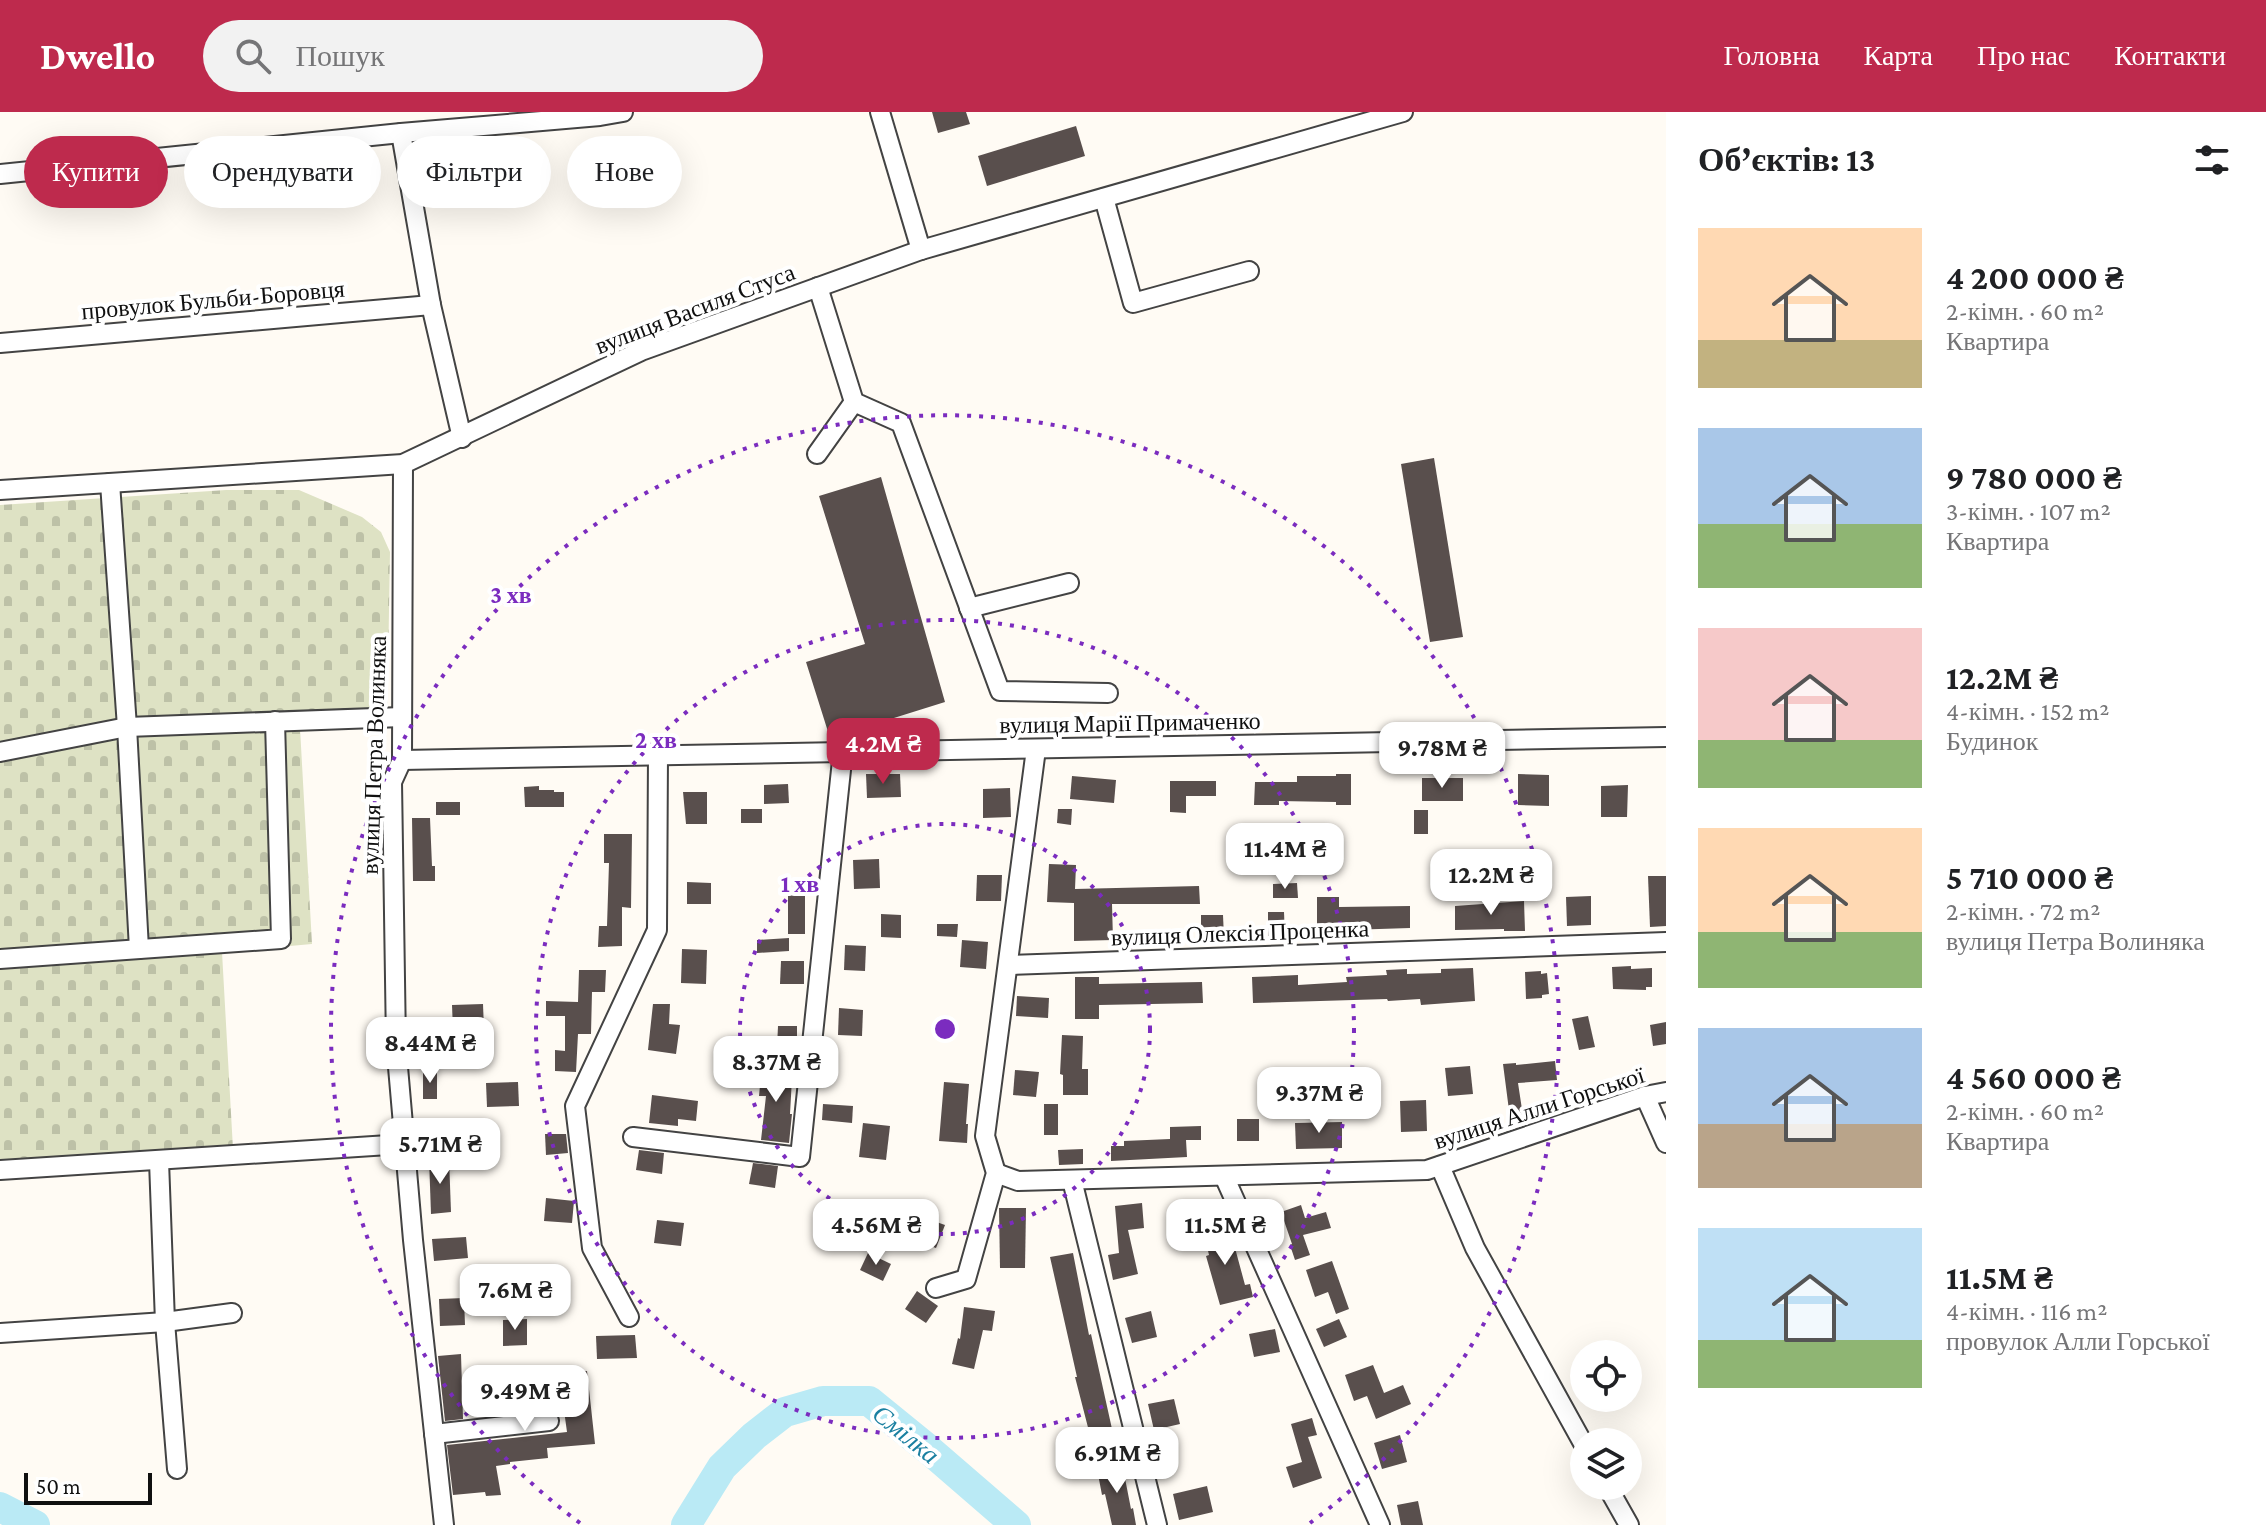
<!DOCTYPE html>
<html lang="uk">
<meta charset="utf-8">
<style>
:root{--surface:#fff;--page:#f2f2f2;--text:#202124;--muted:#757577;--accent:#be2a4d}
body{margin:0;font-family:"Crimson Pro",serif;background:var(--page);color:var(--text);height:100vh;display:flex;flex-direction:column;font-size:30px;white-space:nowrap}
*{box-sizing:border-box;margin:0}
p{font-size:26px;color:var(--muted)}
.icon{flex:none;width:44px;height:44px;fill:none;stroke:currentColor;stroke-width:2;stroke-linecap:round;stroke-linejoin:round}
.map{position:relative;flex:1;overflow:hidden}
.sheet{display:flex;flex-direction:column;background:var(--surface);width:600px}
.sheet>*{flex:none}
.hud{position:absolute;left:24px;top:24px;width:760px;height:72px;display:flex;gap:16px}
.controls{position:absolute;left:1570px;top:1228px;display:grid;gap:16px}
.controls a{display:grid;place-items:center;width:72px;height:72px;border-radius:50%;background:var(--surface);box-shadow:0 8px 32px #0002;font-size:40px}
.scale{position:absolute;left:24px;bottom:20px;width:128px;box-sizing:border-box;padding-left:8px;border:4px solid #101010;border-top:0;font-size:22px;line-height:28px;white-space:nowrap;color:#101010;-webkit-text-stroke:6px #fff;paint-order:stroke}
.price{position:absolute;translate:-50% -68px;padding:0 18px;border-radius:16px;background:#fff;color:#222;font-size:26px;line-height:52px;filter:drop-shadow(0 2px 4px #0008)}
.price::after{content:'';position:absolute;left:50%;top:48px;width:24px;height:18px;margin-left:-12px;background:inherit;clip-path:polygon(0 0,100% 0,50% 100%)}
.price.on{background:var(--accent);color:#fff}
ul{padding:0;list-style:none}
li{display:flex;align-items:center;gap:24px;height:200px;padding:0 32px}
li span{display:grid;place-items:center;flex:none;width:224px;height:160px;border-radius:0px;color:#555}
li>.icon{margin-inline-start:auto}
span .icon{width:96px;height:96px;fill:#fffc;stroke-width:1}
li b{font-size:34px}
h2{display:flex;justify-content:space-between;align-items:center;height:96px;padding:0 32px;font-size:34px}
.pill{padding:0 28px;border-radius:36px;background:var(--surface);box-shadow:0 8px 32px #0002;font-size:28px;line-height:72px}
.pill.on{background:var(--accent);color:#fff}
header{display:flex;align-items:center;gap:48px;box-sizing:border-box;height:112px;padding:0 40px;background:var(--accent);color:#fff}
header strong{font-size:38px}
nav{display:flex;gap:44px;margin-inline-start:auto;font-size:28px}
.search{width:560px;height:72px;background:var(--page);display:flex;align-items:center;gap:20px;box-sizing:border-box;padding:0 28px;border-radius:44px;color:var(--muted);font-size:30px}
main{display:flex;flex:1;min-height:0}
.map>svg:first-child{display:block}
.cemetery{fill:url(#cemetery-stones)}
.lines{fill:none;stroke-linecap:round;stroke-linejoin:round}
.river{stroke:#baeaf5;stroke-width:30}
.building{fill:#594f4d}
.minor-casing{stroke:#434343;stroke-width:22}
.minor{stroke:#fff;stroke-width:18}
.ring{fill:none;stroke:#7b2cbf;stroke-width:4;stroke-dasharray:4 8}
.labels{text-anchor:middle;stroke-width:8;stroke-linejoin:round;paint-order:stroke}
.street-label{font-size:24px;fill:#101010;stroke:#fff}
.water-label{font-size:26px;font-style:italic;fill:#1b80a1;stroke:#fff}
.centre{fill:#7b2cbf;stroke:#fff;stroke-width:4}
.ring-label{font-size:24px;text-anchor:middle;font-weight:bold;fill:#7b2cbf;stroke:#fff;stroke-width:8;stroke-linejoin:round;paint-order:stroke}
</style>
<header>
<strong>Dwello</strong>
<div class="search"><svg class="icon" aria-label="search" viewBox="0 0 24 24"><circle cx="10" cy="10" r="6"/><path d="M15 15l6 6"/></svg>Пошук</div>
<nav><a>Головна</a><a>Карта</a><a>Про нас</a><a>Контакти</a></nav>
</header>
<main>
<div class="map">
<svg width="1666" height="1413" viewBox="0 0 1666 1413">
<defs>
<pattern id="cemetery-stones" width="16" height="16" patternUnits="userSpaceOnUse" patternTransform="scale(2)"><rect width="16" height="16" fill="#dee2c4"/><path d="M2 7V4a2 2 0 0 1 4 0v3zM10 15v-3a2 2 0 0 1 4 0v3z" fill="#bdc1a7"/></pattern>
</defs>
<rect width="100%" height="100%" fill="#fffbf4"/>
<path class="cemetery" d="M226,378H299L362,405L381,420L390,440L387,616H300L312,832L222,840L233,1037L0,1051V393Z"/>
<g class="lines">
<g class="river">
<path d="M0,1395L35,1413"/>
<path d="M686,1413L722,1355L754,1324L785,1300L823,1289H869L928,1337L1016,1413"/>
</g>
</g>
<g class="building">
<path d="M932,0H966L970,12L938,21Z"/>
<path d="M1076,14L1085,44L987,74L978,44Z"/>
<path d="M1434,346L1463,525L1430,530L1401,352Z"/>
<path d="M881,365L945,590L830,626L806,550L865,532L819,384Z"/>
<path d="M866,662H900L901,685L867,686Z"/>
<path d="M1336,662H1351V693H1336V690L1279,689V693H1254L1255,670H1297V664H1336Z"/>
<path d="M1518,662L1549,663V694L1518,693Z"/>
<path d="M1072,664L1116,668L1114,691L1070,687Z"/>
<rect x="1422" y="666" width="41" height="23"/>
<path d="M1170,669H1216V684H1186V701L1170,700Z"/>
<path d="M788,672L789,691L764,692V673Z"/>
<path d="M1628,673L1627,705H1601V674Z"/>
<path d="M539,674V678H554V680H564V695H525L524,675Z"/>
<path d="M1010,676L1011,705L983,706V677Z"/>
<path d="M683,680H707V712H686Z"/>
<rect x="436" y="690" width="24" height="13"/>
<rect x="741" y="697" width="21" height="14"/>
<path d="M1058,697H1072L1071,713L1057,711Z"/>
<rect x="1414" y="698" width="14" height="24"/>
<path d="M412,706H430L432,754H435V769H413Z"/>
<path d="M604,722H632L631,796L622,795V834L598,835L599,814H607L609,751H604Z"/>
<path d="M879,747L880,776L854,777L853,748Z"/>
<path d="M1049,752L1076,753L1075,777L1199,774L1200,792H1112L1113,828L1074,829V791L1047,790Z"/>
<path d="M977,763H1002L1001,789H976Z"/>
<path d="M1648,764H1666V814L1650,815Z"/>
<path d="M687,770L711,771V792H687Z"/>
<path d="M1297,771L1298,786H1273V772Z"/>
<rect x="788" y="778" width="17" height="44"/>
<path d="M1591,784V813L1567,814L1566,785Z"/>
<path d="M1317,785H1339V795L1410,794V816L1317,819Z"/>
<path d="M1524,789L1525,819H1504V817L1455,818V794Z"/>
<path d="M1268,800H1284L1285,825H1268Z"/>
<path d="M881,802L901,803V826L881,825Z"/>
<path d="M1201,803H1223L1224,826L1201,827Z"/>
<path d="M937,812H958L957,825L937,824Z"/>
<path d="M789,826V839L757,841V828Z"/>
<path d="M962,828L988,830L986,857L960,855Z"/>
<path d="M845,833L866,834L865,859L844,858Z"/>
<path d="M682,837L707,838L706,872L681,871Z"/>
<path d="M781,849H804V872H780Z"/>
<path d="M1631,854V857L1652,856V875H1646V878L1613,877L1612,855Z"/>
<path d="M1473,856L1475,889L1421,893L1420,887L1388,889L1387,887L1253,891L1252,865L1298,863V873L1347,870L1346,865L1387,863L1386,858L1407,857V862L1441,861V857Z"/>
<path d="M579,858H606L605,880H592L591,922H578L576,960L555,959V938L565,939V904H546V889L578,890Z"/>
<path d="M1541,859V862L1547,861L1549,882L1542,883V886L1526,887L1525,860Z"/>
<path d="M1075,865H1099V872L1202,870L1203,891L1099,893V907H1075Z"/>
<path d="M1017,884L1049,886L1048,906L1016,904Z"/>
<path d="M483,892L484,917L453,918L452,893Z"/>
<path d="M653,892H670L669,912L680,913L676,942L648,938Z"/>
<path d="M839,896L863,898L862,924L838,923Z"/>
<path d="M1588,904L1595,935L1579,938L1572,907Z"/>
<path d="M1666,910V932L1653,934L1650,913Z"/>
<path d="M778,914H797V937L777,936Z"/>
<path d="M1062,923L1083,924L1082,957H1088V983H1063V963L1060,962Z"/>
<path d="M1555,949L1557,968L1518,971L1523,1004L1510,1006L1503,952L1516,951V953Z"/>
<path d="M762,952L783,953L782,965L792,966L790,1002H792L789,1031L761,1028L766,984H759Z"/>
<path d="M1470,954L1473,982L1448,984L1445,956Z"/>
<path d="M1015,958L1039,960L1036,985L1013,983Z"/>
<rect x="423" y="959" width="14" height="28"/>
<path d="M518,970L519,994L487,995L486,971Z"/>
<path d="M944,970L969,972L966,1012H968L967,1031L939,1029Z"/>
<path d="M1298,977L1299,1000L1276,1001V978Z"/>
<path d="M1342,978H1371V1001L1342,1002Z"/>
<path d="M652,983L698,989L696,1009L678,1007V1014L649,1011Z"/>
<path d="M1426,988L1427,1019L1401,1020L1400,989Z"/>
<path d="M823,992L853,994L852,1011L822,1008Z"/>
<rect x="1044" y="992" width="14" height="31"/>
<rect x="1237" y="1007" width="22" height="22"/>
<path d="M1342,1010V1036L1296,1037L1295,1011Z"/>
<path d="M863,1011L890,1014L886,1048L859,1045Z"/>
<path d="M1201,1014V1028H1186L1187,1045L1111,1049V1034H1124V1029L1170,1027V1015Z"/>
<path d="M545,1022H566L568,1041L546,1043Z"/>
<path d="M1083,1037V1052L1059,1053L1058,1038Z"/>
<path d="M639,1038L664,1041L662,1062L636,1058Z"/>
<path d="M429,1046H449L451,1100L431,1102Z"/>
<path d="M753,1051L778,1054L775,1076L749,1072Z"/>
<path d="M546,1086L574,1089L572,1111L544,1109Z"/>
<path d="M1142,1091L1144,1116L1128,1118L1138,1162L1113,1168L1108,1143L1119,1141L1115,1094Z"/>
<path d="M1301,1093L1305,1106L1326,1100L1331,1116L1303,1123L1310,1143L1295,1148L1290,1133L1292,1132L1281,1100Z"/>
<path d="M999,1096H1026L1025,1156H1000Z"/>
<path d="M908,1100L945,1113L936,1136L900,1123Z"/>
<path d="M657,1108L684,1111L681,1134L654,1131Z"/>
<path d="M1226,1112L1231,1137L1235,1136L1245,1173L1250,1172L1253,1185L1220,1193L1206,1144L1209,1143L1203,1117Z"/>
<path d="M466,1125L468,1146L434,1149L432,1127Z"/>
<path d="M868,1141L891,1152L883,1169L860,1158Z"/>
<path d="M1073,1141L1089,1223L1091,1222L1114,1326L1092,1331L1075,1265H1077L1050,1145Z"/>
<path d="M1332,1149L1349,1197L1336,1202L1328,1180L1315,1185L1306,1158Z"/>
<path d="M917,1179L938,1194L926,1211L905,1197Z"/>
<path d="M464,1186L465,1213L440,1214L439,1187Z"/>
<path d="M964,1195L995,1199L992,1219L983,1218L974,1257L952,1252L958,1226L960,1227Z"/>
<path d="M1151,1199L1157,1225L1132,1231L1125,1206Z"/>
<path d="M527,1207V1233L503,1234V1208Z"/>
<path d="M1339,1207L1347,1225L1324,1235L1316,1217Z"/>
<path d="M1275,1217L1280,1240L1254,1245L1249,1222Z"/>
<path d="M635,1223L637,1246L597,1247L596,1224Z"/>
<path d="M461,1242L463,1307L445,1309L438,1244Z"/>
<path d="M1373,1253L1384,1281L1403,1273L1411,1292L1376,1307L1367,1284L1354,1289L1345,1263Z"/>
<path d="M587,1259L595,1332L547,1336L548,1346L510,1350V1352L496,1354L501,1383L486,1384L485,1380L453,1383L447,1333L567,1320L563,1291L515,1295L511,1265Z"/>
<path d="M1174,1287L1180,1312L1154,1318L1148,1292Z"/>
<path d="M1312,1306L1317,1323L1308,1325L1322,1366L1293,1376L1286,1355L1302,1350L1291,1312Z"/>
<path d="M1400,1323L1407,1350L1382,1357L1374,1331Z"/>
<path d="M1122,1351L1131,1397L1133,1396L1136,1413H1112L1105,1382L1102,1383L1097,1357Z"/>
<path d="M1207,1374L1213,1400L1179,1408L1173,1382Z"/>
<path d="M1418,1389L1423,1413H1401L1397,1393Z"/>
</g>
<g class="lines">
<defs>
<g id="minor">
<path d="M880,0L921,138"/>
<path d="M401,21L431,193L462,326"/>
<path d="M0,62L401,21L600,4L623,0"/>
<path d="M1104,86L1133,191L1249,159"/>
<path d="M818,175L854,290L901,311L1000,579L1108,581"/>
<path d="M0,231L431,193"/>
<path d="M817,342L854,290"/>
<path d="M403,352L402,648L392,670L396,932L413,1128L444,1413"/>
<path d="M110,371L127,615L139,837"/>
<path d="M0,378L403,352L641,239L921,138L1403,0"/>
<path d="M969,496L1069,471"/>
<path d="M0,640L127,615L402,605"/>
<path d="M402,648C823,637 1245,636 1666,625"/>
<path d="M0,847L281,827L275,609"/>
<path d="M1008,853L1666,830"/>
<path d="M1645,984L1666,1031"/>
<path d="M633,1025L800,1045L843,639"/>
<path d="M159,1049L165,1210L177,1357"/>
<path d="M1440,1054L1475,1136L1584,1333"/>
<path d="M0,1058L404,1032"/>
<path d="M996,1061L1018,1069L1427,1058L1645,984L1666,980"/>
<path d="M1224,1064L1380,1413"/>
<path d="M1072,1068L1157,1413"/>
<path d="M936,1176L966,1167L996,1061L985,1024L1036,637"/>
<path d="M629,1205L592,1136L575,994L657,818L658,642"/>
<path d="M0,1221L165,1210L232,1201"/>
<path d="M434,1322L549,1309"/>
<path d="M1607,1374L1629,1413"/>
</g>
</defs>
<use href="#minor" class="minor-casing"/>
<use href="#minor" class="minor"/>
</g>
<g class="ring">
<circle cx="945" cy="917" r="205"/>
<circle cx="945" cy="917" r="409"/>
<path d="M580 1411A614 614 0 1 1 1310 1411"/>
</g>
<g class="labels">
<g class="street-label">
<text transform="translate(213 188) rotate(-5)" y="8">провулок Бульби-Боровця</text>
<text transform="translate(695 197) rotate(-21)" y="8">вулиця Василя Стуса</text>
<text transform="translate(1130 611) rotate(-1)" y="8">вулиця Марії Примаченко</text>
<text transform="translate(374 643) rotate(-88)" y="8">вулиця Петра Волиняка</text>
<text transform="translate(1240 821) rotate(-2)" y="8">вулиця Олексія Проценка</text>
<text transform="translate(1539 996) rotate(-18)" y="8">вулиця Алли Горської</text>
</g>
<g class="water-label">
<text transform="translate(906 1322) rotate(39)" y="9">Смілка</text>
</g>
</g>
<circle cx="945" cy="917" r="12" class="centre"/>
<g class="ring-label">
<text x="511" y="491">3 хв</text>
<text x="656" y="636">2 хв</text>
<text x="800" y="780">1 хв</text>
</g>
</svg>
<div class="controls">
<a><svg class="icon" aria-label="locate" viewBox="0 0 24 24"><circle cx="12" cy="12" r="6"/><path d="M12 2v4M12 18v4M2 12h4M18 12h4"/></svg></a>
<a><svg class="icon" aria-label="layers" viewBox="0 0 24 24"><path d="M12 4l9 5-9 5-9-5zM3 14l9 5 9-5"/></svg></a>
</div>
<div class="scale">50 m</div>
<b class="price on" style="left:883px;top:674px">4.2M ₴</b>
<b class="price" style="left:1442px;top:678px">9.78M ₴</b>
<b class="price" style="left:1285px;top:779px">11.4M ₴</b>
<b class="price" style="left:1491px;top:805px">12.2M ₴</b>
<b class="price" style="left:430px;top:973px">8.44M ₴</b>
<b class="price" style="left:776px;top:992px">8.37M ₴</b>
<b class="price" style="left:1319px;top:1023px">9.37M ₴</b>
<b class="price" style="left:440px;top:1074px">5.71M ₴</b>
<b class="price" style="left:876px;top:1155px">4.56M ₴</b>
<b class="price" style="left:1225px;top:1155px">11.5M ₴</b>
<b class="price" style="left:515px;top:1220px">7.6M ₴</b>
<b class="price" style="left:525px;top:1321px">9.49M ₴</b>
<b class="price" style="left:1117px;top:1383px">6.91M ₴</b>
<div class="hud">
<a class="pill on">Купити</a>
<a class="pill">Орендувати</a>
<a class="pill">Фільтри</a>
<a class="pill">Нове</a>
</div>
</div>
<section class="sheet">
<h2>Об’єктів: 13<svg class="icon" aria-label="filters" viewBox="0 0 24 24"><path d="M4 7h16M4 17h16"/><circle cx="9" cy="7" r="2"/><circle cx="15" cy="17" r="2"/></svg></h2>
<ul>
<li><span style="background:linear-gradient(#ffd9b3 70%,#c2b280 0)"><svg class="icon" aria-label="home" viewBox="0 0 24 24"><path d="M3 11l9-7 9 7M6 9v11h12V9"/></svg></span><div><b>4 200 000 ₴</b><p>2-кімн. · 60 m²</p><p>Квартира</p></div></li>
<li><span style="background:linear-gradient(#a9c7e8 60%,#8fb573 0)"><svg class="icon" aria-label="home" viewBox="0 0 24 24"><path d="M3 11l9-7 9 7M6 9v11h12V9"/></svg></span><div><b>9 780 000 ₴</b><p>3-кімн. · 107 m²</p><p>Квартира</p></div></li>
<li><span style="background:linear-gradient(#f6c9c9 70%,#8fb573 0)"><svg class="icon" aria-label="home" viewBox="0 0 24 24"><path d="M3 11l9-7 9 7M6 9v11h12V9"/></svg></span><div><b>12.2M ₴</b><p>4-кімн. · 152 m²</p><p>Будинок</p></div></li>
<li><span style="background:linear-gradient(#ffd9b3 65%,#8fb573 0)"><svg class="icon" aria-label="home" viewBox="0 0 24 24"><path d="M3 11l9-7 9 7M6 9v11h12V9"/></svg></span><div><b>5 710 000 ₴</b><p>2-кімн. · 72 m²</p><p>вулиця Петра Волиняка</p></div></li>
<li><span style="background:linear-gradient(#a9c7e8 60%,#b9a48a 0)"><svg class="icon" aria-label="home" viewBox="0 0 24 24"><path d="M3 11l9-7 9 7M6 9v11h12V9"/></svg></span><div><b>4 560 000 ₴</b><p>2-кімн. · 60 m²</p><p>Квартира</p></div></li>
<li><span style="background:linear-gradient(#bfe0f5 70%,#8fb573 0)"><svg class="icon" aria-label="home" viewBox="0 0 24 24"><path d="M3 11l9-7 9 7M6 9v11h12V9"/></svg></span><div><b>11.5M ₴</b><p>4-кімн. · 116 m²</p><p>провулок Алли Горської</p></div></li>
</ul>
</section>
</main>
